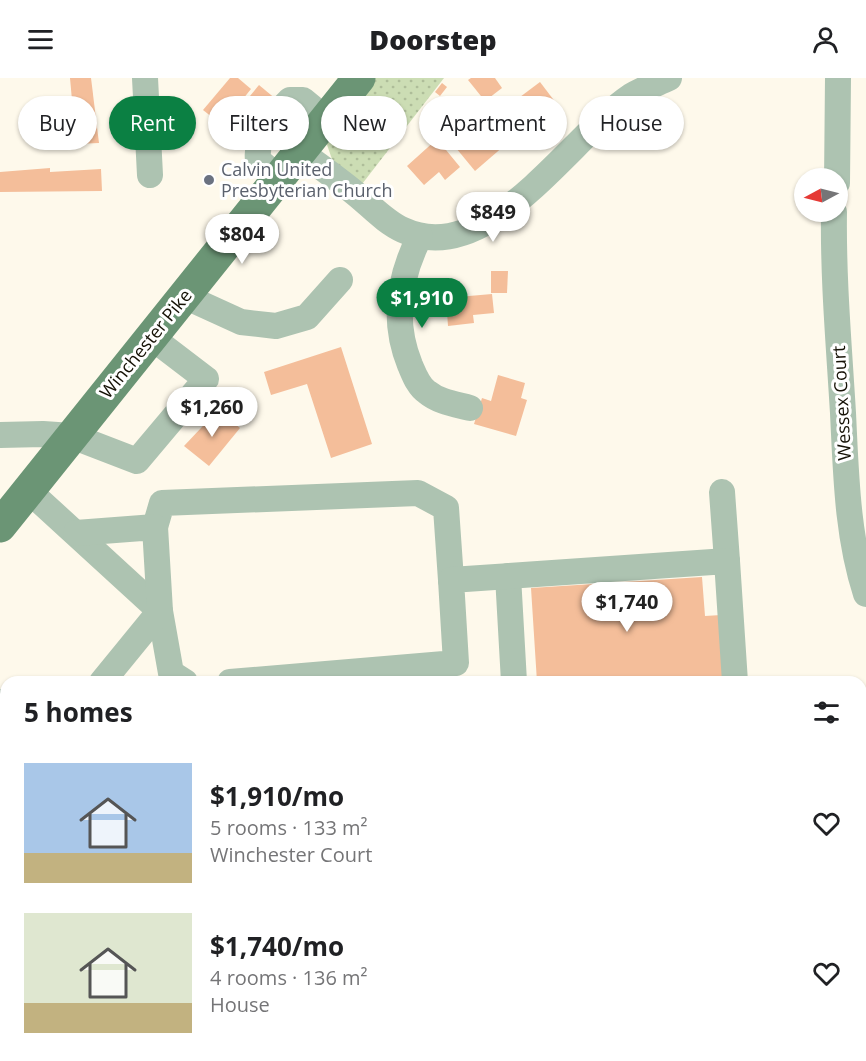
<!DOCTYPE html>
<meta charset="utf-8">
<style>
:root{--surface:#fff;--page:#f6f6f6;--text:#202124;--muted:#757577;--accent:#0b8043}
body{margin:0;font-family:"Open Sans",sans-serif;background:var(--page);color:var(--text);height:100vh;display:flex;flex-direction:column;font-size:22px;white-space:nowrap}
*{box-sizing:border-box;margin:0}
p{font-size:20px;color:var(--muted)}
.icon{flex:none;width:33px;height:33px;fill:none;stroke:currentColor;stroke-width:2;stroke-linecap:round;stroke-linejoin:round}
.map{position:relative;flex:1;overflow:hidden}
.details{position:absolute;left:0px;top:598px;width:867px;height:386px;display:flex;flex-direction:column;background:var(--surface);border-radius:18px 18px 0 0;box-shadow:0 2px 4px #0004}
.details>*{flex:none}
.hud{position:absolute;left:18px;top:18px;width:831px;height:54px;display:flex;gap:12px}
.needle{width:39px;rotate:263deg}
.buttons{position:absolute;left:794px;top:90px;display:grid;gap:12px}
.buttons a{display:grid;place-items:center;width:54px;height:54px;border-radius:50%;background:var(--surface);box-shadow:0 2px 4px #0004;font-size:30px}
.price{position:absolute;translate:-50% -51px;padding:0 14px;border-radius:21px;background:#fff;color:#222;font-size:20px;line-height:39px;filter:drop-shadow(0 2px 3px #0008)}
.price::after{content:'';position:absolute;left:50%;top:36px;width:18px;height:14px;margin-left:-9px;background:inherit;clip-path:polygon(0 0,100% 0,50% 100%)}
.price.selected{background:var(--accent);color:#fff}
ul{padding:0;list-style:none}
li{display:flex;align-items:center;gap:18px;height:150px;padding:0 24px}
li span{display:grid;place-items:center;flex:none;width:168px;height:120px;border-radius:0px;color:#555}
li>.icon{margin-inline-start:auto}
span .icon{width:72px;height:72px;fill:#fffc;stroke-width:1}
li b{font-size:26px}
h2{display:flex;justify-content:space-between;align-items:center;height:72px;padding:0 24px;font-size:26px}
.pill{padding:0 21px;border-radius:27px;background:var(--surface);box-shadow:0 2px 4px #0004;font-size:21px;line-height:54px}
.pill.selected{background:var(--accent);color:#fff}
header{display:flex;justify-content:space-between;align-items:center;height:78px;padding:0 24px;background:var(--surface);font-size:27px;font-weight:800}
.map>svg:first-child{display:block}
.grass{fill:url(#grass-dots)}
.building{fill:#f4be9a}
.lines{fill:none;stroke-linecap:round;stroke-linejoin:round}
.minor{stroke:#adc3b1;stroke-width:26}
.major{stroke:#6b9575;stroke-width:33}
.worship-dot{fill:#6b7280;stroke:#fff;stroke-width:2}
.labels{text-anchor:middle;stroke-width:6;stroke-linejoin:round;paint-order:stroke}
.worship-label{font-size:18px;fill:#5b616d;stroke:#fff;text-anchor:start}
.street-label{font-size:18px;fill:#151105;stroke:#fff}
</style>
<header><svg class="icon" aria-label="menu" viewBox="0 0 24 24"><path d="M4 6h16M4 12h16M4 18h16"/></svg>Doorstep<svg class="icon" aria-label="person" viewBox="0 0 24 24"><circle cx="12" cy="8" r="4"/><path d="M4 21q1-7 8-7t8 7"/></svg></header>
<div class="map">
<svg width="866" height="983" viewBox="0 0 866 983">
<defs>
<pattern id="grass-dots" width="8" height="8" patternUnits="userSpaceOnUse" patternTransform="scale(1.5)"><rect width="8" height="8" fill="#ccddb4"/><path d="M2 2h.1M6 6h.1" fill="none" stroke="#aebd99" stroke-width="1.8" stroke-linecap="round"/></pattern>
</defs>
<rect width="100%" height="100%" fill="#fef9eb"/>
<path class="grass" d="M374,0H444L359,110L333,84L326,64Z"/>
<g class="building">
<path d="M70,0H91L99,65L76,66Z"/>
<path d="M230,0H238L251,11L222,47L203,32Z"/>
<path d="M471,0H495L502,10L485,23L468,2Z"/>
<path d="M540,4L556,25L524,49L508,28Z"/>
<path d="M442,5L447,9L440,18L435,14Z"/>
<path d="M259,7L277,22L254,51L235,36Z"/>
<path d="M492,40L511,62L475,93L456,70Z"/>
<path d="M440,43L450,53L444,59L435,49Z"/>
<path d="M437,61L460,89L445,102L439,94L424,107L407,88Z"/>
<path d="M50,90V94L101,91L102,113L0,114V94Z"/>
<path d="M491,193H508L507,215H491Z"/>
<path d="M492,216L494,235L473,237L474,245L448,248L446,220Z"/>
<path d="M341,269L372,366L331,380L307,306L271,317L264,294Z"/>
<path d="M498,297L525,305L521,320L527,322L516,358L474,346L482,320L491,323Z"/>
<path d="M218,332L240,350L209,388L184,368Z"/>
<path d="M702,499L705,538L721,537L725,604H537L531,510Z"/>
</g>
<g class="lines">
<g class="minor">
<path d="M145,0L150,97"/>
<path d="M301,74C319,88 338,101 356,116C371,128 385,144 403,152C488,192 570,59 631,18C643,11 656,6 669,0"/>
<path d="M279,100L258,82C255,59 274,38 290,22H303L326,41"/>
<path d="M837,105L838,0"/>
<path d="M834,134C833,201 839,268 843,335C846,395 847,458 866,516"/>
<path d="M420,158C399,199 392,243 410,287C414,296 418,308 427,314C439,324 455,326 470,330"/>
<path d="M184,218L241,244L276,248L307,239L340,202"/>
<path d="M0,357L43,356L72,358L137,383L206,301L151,259"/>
<path d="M29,413L160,533L171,595L185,604"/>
<path d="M722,414L727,483"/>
<path d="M155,449L162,425L418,415L446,430L451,502"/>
<path d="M76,455L155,449L160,533L102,604"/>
<path d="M508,498L514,604"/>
<path d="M230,604L456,585L451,502L727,483L735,604"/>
<path d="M0,624L6,628"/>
<path d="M0,736L6,729"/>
<path d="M0,838L6,841"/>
<path d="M119,978L123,983"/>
<path d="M219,983L229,978"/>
</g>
<path class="major" d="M0,448L359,0"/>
</g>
<circle class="worship-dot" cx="209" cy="102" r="6"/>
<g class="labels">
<g class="worship-label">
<text x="221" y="98">Calvin United<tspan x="221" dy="21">Presbyterian Church</tspan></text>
</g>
<g class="street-label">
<text transform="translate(146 266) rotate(-51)" y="6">Winchester Pike</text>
<text transform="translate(842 325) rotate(-93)" y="6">Wessex Court</text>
</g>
</g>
</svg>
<div class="buttons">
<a><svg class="needle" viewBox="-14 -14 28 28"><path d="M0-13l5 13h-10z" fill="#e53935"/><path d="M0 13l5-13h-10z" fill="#757577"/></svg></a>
</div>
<b class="price" style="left:493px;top:165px">$849</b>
<b class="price" style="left:242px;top:187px">$804</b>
<b class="price selected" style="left:422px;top:251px">$1,910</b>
<b class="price" style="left:212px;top:360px">$1,260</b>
<b class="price" style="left:627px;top:555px">$1,740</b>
<div class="hud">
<a class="pill">Buy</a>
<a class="pill selected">Rent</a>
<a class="pill">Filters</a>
<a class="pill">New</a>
<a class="pill">Apartment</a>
<a class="pill">House</a>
</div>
<section class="details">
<h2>5 homes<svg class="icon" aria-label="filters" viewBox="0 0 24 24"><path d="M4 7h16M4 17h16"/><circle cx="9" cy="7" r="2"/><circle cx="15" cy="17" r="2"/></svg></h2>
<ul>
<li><span style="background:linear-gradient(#a9c7e8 75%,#c2b280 0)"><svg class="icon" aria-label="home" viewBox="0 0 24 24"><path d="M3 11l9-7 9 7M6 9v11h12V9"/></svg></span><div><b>$1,910/mo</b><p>5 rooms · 133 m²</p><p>Winchester Court</p></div><svg class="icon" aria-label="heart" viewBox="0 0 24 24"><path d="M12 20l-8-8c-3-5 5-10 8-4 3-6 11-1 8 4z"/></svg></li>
<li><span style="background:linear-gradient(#dfe7d0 75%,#c2b280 0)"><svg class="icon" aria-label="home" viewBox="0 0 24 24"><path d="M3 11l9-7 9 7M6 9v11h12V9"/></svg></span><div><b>$1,740/mo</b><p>4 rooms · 136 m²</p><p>House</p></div><svg class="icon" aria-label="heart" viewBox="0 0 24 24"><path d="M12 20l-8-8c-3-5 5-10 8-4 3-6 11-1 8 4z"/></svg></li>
</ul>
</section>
</div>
